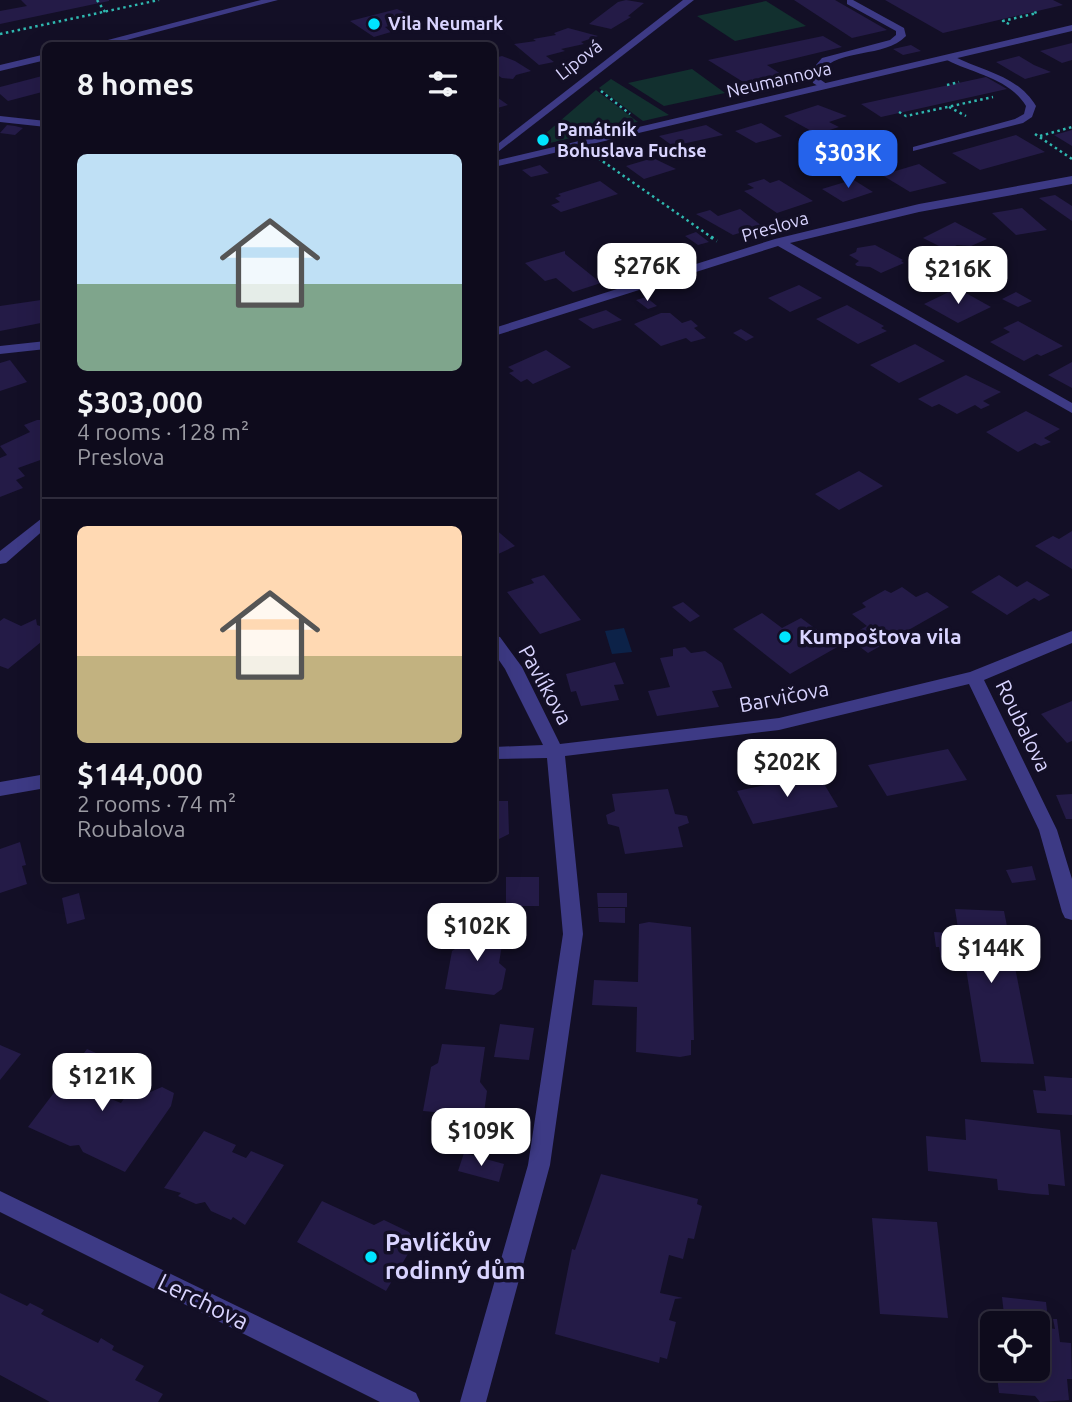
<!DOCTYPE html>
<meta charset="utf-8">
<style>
:root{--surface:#0e0b1c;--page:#171425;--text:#f1f3f6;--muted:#9b9ba3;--line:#2e2b3b;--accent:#2563eb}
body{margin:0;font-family:Ubuntu,sans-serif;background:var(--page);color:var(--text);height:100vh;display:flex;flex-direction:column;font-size:26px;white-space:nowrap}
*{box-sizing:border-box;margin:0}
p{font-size:23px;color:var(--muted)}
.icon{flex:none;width:38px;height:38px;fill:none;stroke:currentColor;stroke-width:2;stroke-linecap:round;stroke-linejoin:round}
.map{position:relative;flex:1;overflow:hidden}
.drawer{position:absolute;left:42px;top:42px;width:455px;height:840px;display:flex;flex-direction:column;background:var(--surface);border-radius:10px;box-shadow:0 7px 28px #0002,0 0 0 2px var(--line)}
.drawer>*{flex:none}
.buttons{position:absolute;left:980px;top:1311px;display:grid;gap:14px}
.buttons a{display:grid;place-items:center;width:70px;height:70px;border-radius:10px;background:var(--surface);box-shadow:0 7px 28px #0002,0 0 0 2px var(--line);font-size:35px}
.price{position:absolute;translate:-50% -60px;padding:0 16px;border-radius:14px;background:#fff;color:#222;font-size:23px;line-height:46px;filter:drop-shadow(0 2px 4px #0008)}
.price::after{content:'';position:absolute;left:50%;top:42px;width:21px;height:16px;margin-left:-10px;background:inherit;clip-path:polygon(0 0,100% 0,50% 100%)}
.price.selected{background:var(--accent);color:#fff}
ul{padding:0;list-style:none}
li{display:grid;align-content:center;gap:14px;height:371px;padding:0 35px}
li+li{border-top:2px solid var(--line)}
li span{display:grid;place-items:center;height:217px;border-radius:10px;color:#555}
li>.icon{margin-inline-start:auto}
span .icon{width:126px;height:126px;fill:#fffc;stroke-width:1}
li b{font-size:30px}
h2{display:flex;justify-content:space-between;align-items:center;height:84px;padding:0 35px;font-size:30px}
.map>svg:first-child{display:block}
.green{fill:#12302f}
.water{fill:#0c2248}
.building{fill:#241b47}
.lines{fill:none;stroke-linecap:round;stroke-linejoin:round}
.path-far1{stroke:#2fb8b0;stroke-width:2.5;stroke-dasharray:2.5 3.5;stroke-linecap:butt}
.path{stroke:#2fb8b0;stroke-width:3.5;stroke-dasharray:2.5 4.5;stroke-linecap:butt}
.service{fill:#3d3a85;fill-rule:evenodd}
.minor{fill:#3d3a85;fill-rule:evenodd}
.tertiary{fill:#3d3a85;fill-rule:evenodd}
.poi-dot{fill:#00e5ff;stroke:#130f26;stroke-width:2.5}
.labels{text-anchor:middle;stroke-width:7;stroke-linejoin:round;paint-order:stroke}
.far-poi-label{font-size:18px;font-weight:bold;fill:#d9d4ff;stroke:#130f26;text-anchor:start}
.far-street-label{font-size:18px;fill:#d9d4ff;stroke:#130f26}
.poi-label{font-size:21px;font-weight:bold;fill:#d9d4ff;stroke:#130f26;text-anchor:start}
.street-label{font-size:21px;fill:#d9d4ff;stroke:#130f26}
.near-poi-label{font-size:24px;font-weight:bold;fill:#d9d4ff;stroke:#130f26;text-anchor:start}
.near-street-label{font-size:24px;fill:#d9d4ff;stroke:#130f26}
</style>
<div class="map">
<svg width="1072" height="1402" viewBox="0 0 1072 1402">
<rect width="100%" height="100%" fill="#130f26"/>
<g class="green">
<path d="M766,1L806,26L735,41L697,16Z"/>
<path d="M692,69L725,93L664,106L628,83Z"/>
<path d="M611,79L669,115L643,121L599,88Z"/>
<path d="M596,90L638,122L550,143L538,140Z"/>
</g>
<path class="water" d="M624,628L632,652L612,654L605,631Z"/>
<g class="building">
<path d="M21,0H109V1L0,24V11L27,6Z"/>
<path d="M626,0L644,3L628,16L631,17L611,29L589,24L618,2Z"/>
<path d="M794,0H835L887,30L852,38Z"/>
<path d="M885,0H1053L1063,5L943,33Z"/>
<path d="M397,9L419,19L385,27L391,32L374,37L350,21Z"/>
<path d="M568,28L598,36L581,42L584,44L561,49L565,51L546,56L554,62L539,65L514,44L536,41L533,39L556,35L554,33Z"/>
<path d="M823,36L842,47L767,65L784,76L748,85L708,60Z"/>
<path d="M1072,43V60L1062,63L1040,51Z"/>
<path d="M911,45L921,51L903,55L893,49Z"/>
<path d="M502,56L515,61L531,71L516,75L513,79L502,78L494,73V58Z"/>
<path d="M1019,56L1034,65L1051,72L1025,79L996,62Z"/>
<path d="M46,75V91L8,101L0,94V87Z"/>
<path d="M986,77L1007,89L881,117L861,104Z"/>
<path d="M494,95L508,105L494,109L500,113L494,114Z"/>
<path d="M818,105L847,116L829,122L839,127L817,134L784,116Z"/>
<path d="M761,123L782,136L756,143L735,131Z"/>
<path d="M7,125L15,126L23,128L15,135L0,133Z"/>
<path d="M706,125L723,135L673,146L659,136Z"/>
<path d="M1072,130V146L1054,135Z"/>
<path d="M1016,135L1045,152L980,170L952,153Z"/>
<path d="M653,158L676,169L644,179L626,166Z"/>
<path d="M919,164L947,183L910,192L882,175Z"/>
<path d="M540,165L549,173L531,177L522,170Z"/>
<path d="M849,177L873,192L843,202L822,189L845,182L842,179Z"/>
<path d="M764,179L770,183L779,180L813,201L777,213L744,191L754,188L747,184Z"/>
<path d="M600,181L618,194L561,212L551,205L560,202L555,198L561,196L558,194Z"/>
<path d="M1055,195L1072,206V221L1039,198Z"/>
<path d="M1022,208L1047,230L1016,235L992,213Z"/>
<path d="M740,209L762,226L733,235L696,214L710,210L718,216Z"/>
<path d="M955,222L987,239L971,246L957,245L947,250L923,238Z"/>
<path d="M696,232L709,242L698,245L685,236Z"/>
<path d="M875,245L903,260L901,261L904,263L881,273L870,267L857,266L855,264L859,261L849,255L856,252L857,248Z"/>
<path d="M657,246L679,256L633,270L618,258Z"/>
<path d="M565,251V254L601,283L573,292L556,278L545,281L525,263Z"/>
<path d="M799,285L822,298L790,312L768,298Z"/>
<path d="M957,288L991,307L958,323L924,304Z"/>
<path d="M1016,292L1032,301L1018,307L1002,299Z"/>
<path d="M646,297L657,306L648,309L636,300Z"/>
<path d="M41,300L46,303V322L0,331V306Z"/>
<path d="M847,305L884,326L881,328L887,331L858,344L816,319Z"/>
<path d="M606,310L622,320L593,329L578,319Z"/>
<path d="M661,313H670L682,323L691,320L698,326L694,328L706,338L691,342L686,338L661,346L634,324Z"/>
<path d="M1018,321L1063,346L1041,356L1037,354L1024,361L990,342L1010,332L1003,328Z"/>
<path d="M741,329L754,337L746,341L733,333Z"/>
<path d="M915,344L945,361L899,383L870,365Z"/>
<path d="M546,350L571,367L533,384L527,379L521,382L509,373L514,371L508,367Z"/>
<path d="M10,360L27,382L0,391V363Z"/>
<path d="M1072,362V388L1048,375Z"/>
<path d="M966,375L1001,392L983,401L990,405L981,409L975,405L957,414L939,404L932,407L918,399Z"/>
<path d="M1026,411L1060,429L1044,438L1051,442L1041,446L1035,443L1018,452L986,432Z"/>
<path d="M37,420H46V458L18,468L25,476L16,480L23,488L0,497V458L7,455L0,446L30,432L24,425Z"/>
<path d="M859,471L883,486L839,510L815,494Z"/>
<path d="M494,528L515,546L494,556Z"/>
<path d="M1072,531V569L1035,546L1053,536L1059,539Z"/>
<path d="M544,575L581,620L540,634L507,592L534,583L531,579Z"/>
<path d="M999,575L1017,587L1027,581L1050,595L1039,601L1034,598L1007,615L971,592Z"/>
<path d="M902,587L916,597L927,592L949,607L868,653L847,637L867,626L852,614L866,607L862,603L885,590L891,593Z"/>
<path d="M683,602L700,616L690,622L672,607Z"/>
<path d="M762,613L782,628L801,618L839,646L790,674L733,629Z"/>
<path d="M4,618L21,626L36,619L37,625L46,628V638L8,669L0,666V621Z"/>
<path d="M685,647L691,653L705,651L722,663L732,688L712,691L719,707L657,716L648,691L670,687L660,658L673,656V649Z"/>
<path d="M615,662L624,684L614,685L619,700L581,706L576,691L571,692L566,674Z"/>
<path d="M1072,701V741L1067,743L1041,714Z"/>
<path d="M948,749L967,780L887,796L868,765Z"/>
<path d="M818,774L838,807L753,824L737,791Z"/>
<path d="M668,789L675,814L687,816L689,823L678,827L683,847L625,854L619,827L608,824L606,815L615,811L612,794Z"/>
<path d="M1072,794V819H1066L1056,795Z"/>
<path d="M494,801H508L509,834L497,840L494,841Z"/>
<path d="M20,842L26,865L22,866L27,884L0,893V849Z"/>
<path d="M1032,866L1036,880L1012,883L1006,870Z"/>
<rect x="506" y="877" width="33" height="29"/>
<path d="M79,893L85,919L67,924L62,898Z"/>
<path d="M597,893H627V907H598Z"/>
<path d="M598,908H625V923L599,922Z"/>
<path d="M955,909L1004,911L1034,1064L981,1062L964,956L958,955L959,961L941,960L939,947H936L934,932L953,933L954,941H960Z"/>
<path d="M649,922L691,927L694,1040H691V1055L680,1057L636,1052L637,1007L592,1005L594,980L638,982L639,924Z"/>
<path d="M461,928L504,933L499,963L506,969L502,989L494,995L445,989L452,951L458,947Z"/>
<path d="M500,1024L534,1028L529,1060L494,1057Z"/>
<path d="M442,1044L485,1047L480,1082L487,1091L484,1113L479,1116L423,1111L431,1067L438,1063Z"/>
<path d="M0,1045L21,1054L0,1080Z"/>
<path d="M87,1049L123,1065L116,1075L121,1077L106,1097L121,1103L132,1087L148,1093L162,1087L174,1093L171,1106L125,1172L83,1152L79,1145L70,1146L28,1127Z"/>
<path d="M1044,1076L1072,1078V1115L1037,1113L1033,1090L1046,1091Z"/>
<path d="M965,1119L1060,1130L1065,1186L1048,1184L1049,1195L1032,1194L998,1190L997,1179L928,1171L926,1136L966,1140Z"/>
<path d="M204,1131L236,1145L232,1152L246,1158L251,1151L284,1165L245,1225L233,1217L231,1220L211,1211L205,1202L196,1204L178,1196L181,1193L164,1188Z"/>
<path d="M464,1153L504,1164L499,1182L458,1171Z"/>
<path d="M601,1174L698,1199L697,1204L702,1206L694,1239L688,1238L683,1259L669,1255L660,1293L683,1298L675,1299L669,1320L676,1322L667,1359L660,1357L659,1363L555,1334L572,1249L575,1250Z"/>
<path d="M322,1201L374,1225L384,1220L409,1232L415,1242L386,1291L297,1242Z"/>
<path d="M872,1218L937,1222L948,1318L880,1314Z"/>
<path d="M0,1293L27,1306L30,1303L44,1310L41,1314L98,1343L101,1338L114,1346L112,1350L144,1366L135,1380L163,1394L158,1402H50L0,1375Z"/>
<path d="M1002,1297L1046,1302L1049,1328L1055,1329L1053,1319H1057L1060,1342L1071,1343L1072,1379H1067L1069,1400L1040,1402L1035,1396L999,1393L996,1368H1038V1323H1005Z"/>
</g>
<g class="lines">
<g class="path-far1">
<path d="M97,0L105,12"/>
<path d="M1009,24L1003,21L1037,13L1034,12"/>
<path d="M0,34L159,0"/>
<path d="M947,85L959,82"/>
<path d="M601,91L630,114"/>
<path d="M949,107L966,116"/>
<path d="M899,112L906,116L993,97"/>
<path d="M1035,134L1072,159"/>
<path d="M1040,136L1072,127"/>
<path d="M598,158L714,239"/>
</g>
<path class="path" d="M711,237L717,241"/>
<g class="service">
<path d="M847,0H853L904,28L906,36C883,59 841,47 820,72L821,80L831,87L823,89L813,83L810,72L822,58L890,40L896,35V31L847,4Z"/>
<path d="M947,56H953C984,72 1017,75 1036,106L1032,117L1023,123L913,151V147L1015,119L1024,114L1026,106C1009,78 974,74 947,60Z"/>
</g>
<g class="minor">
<path d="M261,0H278L104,46H85Z"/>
<path d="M1072,25V31L494,167V161Z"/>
<path d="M46,54V60L0,71V65Z"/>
<path d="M0,116L46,121V127L0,122Z"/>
<path d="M1072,176V184L919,212L790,243L1072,403V413L778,246L494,336V328L775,239L919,204Z"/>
<path d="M46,341V349L0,354V346Z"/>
<path d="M1072,631V643L984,680L1057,830L1072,879V920L1065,918L1062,912L1039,830L969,684L779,730L565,756L583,934L550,1165L486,1402H460L528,1165L563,934L547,758L494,759V747L543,745L505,669L494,653V636L500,637L522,667L560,744L779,718L970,672Z"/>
<path d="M46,774V788L0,796V782Z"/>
<path d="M0,1191L416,1393L420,1402H380L0,1212Z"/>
</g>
<g class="tertiary">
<path d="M683,0H694L494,155V147Z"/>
<path d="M46,515V528L6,563L0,564V551Z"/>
</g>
</g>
<g class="poi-dot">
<circle cx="374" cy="24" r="7"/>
<circle cx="543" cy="140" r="7"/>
<circle cx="785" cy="637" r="7"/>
<circle cx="371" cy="1257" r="7"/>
</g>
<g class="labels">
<g class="far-poi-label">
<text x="388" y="30">Vila Neumark</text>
<text x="557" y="136">Památník<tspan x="557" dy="21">Bohuslava Fuchse</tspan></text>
</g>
<g class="far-street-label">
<text transform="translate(579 60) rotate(-38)" y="6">Lipová</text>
<text transform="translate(779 80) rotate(-13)" y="6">Neumannova</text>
<text transform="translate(775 227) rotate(-16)" y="6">Preslova</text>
</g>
<g class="poi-label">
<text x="799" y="644">Kumpoštova vila</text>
</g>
<g class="street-label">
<text transform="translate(545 685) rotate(61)" y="7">Pavlíkova</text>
<text transform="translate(784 697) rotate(-11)" y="7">Barvičova</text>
<text transform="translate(1023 726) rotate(64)" y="7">Roubalova</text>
</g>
<g class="near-poi-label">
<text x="385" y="1251">Pavlíčkův<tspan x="385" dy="28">rodinný dům</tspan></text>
</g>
<g class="near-street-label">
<text transform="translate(203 1302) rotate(26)" y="8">Lerchova</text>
</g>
</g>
</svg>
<div class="buttons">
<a><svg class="icon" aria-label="locate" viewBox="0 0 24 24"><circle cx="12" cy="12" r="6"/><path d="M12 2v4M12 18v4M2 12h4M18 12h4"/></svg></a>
</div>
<b class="price selected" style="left:848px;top:190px">$303K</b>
<b class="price" style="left:647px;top:303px">$276K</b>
<b class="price" style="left:958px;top:306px">$216K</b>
<b class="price" style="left:787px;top:799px">$202K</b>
<b class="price" style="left:477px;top:963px">$102K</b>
<b class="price" style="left:991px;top:985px">$144K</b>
<b class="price" style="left:102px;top:1113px">$121K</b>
<b class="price" style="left:481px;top:1168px">$109K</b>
<section class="drawer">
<h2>8 homes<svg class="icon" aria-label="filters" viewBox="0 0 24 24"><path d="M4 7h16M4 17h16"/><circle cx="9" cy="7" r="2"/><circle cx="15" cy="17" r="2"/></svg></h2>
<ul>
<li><span style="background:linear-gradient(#bfe0f5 60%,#7fa58c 0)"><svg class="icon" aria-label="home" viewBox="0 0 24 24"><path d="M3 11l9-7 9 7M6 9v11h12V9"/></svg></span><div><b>$303,000</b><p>4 rooms · 128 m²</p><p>Preslova</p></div></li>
<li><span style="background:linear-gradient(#ffd9b3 60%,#c2b280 0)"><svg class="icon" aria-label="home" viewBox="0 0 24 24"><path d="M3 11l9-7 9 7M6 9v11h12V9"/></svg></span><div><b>$144,000</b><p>2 rooms · 74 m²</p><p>Roubalova</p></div></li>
</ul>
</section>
</div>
